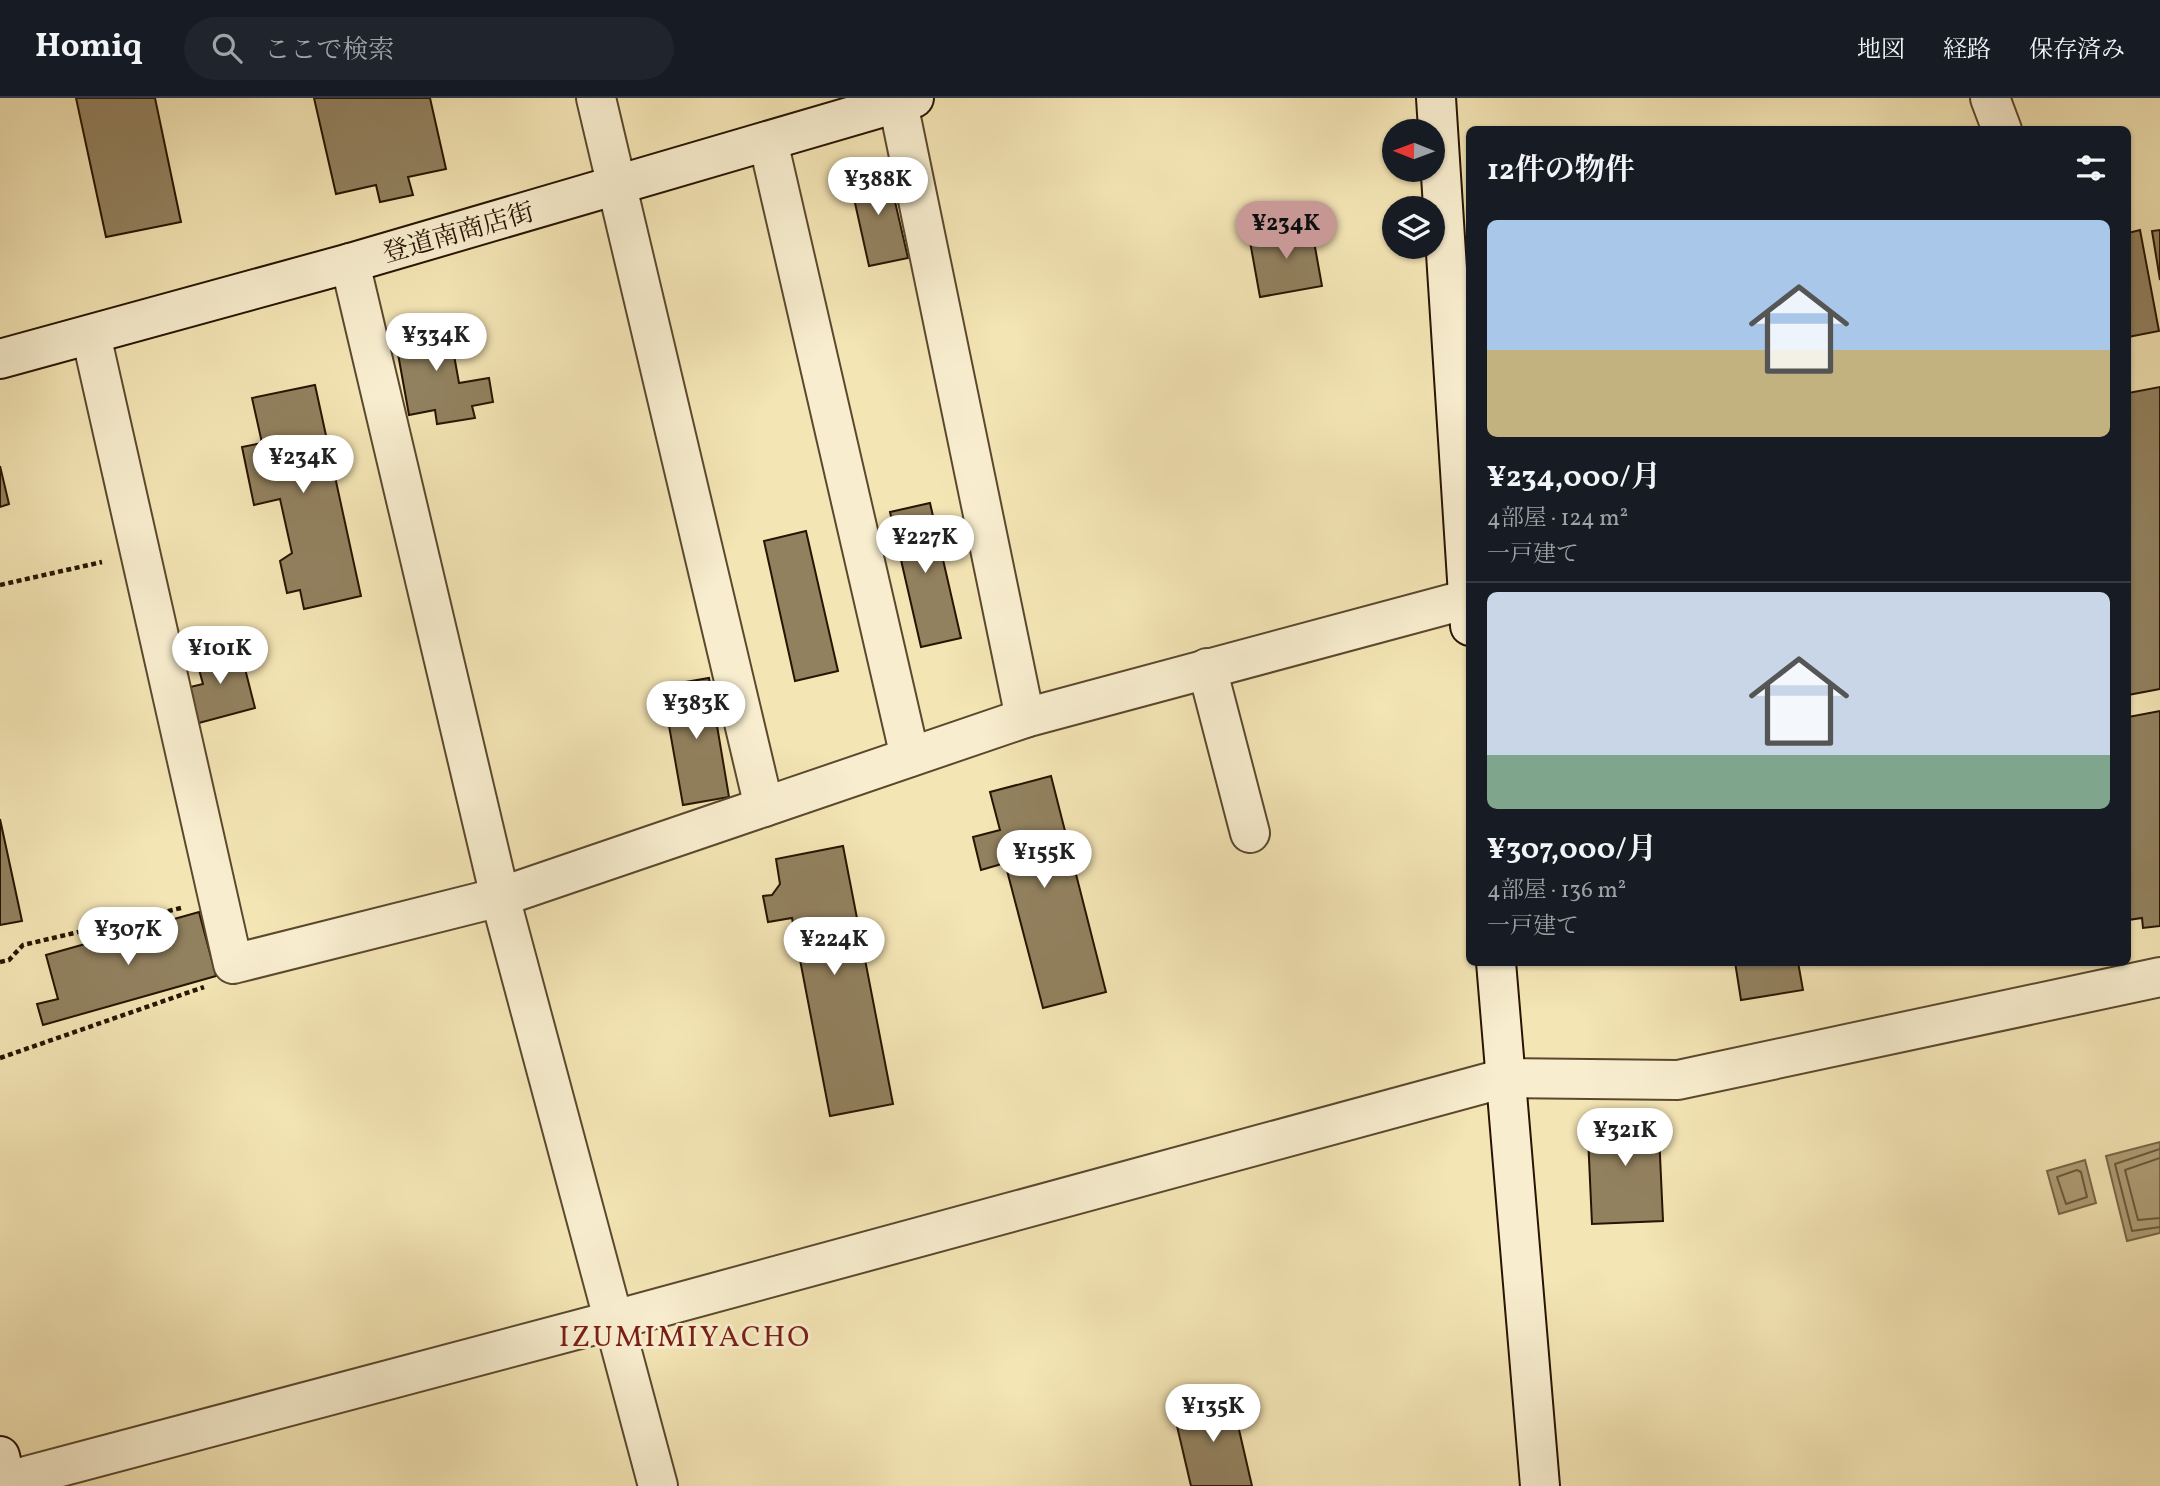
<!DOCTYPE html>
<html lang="ja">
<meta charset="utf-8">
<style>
:root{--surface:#171b24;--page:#20242c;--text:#f1f3f6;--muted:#9ea1a6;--line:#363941;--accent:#c59692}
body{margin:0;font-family:Vollkorn,"Noto Serif JP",serif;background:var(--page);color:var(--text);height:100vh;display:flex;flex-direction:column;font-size:26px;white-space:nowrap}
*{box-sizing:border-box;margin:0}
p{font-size:23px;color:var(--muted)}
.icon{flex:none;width:38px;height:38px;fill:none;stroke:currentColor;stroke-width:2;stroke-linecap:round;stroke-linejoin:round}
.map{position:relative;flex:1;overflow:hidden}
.drawer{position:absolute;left:1466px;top:28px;width:665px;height:840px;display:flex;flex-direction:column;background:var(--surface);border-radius:10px;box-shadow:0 2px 5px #0004}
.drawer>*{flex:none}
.needle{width:46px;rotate:271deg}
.fabs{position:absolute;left:1382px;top:21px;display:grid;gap:14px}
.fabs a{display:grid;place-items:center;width:63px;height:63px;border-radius:50%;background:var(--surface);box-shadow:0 2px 5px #0004;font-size:35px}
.price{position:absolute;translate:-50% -60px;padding:0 16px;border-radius:24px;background:#fff;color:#222;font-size:23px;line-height:46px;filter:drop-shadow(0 2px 4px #0008)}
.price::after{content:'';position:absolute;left:50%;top:42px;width:21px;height:16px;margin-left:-10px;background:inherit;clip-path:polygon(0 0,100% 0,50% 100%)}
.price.selected{background:var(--accent);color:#111}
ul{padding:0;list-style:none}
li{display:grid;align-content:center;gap:14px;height:371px;padding:0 21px}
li+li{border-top:2px solid var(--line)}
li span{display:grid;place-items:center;height:217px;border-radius:10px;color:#555}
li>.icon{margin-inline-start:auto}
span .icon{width:126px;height:126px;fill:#fffc;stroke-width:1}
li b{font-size:30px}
h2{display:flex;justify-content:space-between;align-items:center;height:84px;padding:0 21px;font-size:30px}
header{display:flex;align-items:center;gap:42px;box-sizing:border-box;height:98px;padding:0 35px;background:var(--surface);border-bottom:2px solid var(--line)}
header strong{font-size:33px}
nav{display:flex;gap:38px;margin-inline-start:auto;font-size:24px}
.search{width:490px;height:63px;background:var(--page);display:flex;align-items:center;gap:18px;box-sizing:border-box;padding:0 24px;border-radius:38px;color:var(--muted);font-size:26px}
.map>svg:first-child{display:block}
.water{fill:#af9e78;stroke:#796748;stroke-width:2}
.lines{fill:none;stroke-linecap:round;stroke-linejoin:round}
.shore{stroke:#6c593c;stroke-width:2}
.building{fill:#92815f;stroke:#281401;stroke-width:2}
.street-casing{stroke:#5b482e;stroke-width:42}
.secondary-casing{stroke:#281401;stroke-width:42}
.path{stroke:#281401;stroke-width:4.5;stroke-dasharray:5 3.5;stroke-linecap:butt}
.street{stroke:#f8eecf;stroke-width:38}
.secondary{stroke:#f8eecf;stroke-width:38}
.labels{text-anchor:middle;stroke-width:6;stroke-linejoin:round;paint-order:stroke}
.street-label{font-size:26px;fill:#281401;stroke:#f8eecf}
.quarter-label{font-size:30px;letter-spacing:2px;fill:#7a1f14;stroke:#f8eecf}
</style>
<header>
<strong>Homiq</strong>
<div class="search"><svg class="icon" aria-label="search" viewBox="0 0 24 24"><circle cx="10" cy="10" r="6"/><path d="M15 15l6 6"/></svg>ここで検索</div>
<nav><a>地図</a><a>経路</a><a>保存済み</a></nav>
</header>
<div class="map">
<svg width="2160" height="1388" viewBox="0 0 2160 1388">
<rect width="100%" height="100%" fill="#f4e5b5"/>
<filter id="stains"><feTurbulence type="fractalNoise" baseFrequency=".00286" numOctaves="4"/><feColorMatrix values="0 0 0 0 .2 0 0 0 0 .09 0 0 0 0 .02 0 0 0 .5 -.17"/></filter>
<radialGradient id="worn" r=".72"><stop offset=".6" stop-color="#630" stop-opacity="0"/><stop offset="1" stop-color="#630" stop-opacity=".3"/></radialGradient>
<g class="water">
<path d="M2160,1044V1135L2127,1143L2106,1058Z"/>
<path d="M2085,1062L2096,1105L2059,1116L2047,1073Z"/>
</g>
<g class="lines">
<g class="shore">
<path d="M2160,1051L2115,1066L2132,1133L2160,1129"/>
<path d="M2160,1060L2125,1072L2138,1122L2160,1120"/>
<path d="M2077,1072L2081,1074L2087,1099L2066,1106L2057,1079Z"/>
</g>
</g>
<g class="building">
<path d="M76,0H155L181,124L106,139Z"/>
<path d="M314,0H430L446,71L408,79L413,97L380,104L376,87L336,96Z"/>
<path d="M887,69L908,160L869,168L849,78Z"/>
<path d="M1311,127L1322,188L1260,199L1249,138Z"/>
<path d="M2140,132L2159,233L2128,239V135Z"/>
<path d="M2160,132V182L2152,133Z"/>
<path d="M447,218L459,285L489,280L493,304L472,308L475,320L437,326L435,312L409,317L393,228Z"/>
<path d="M315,287L361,498L304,511L300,492L287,495L280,463L292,455L280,401L254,407L242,349L262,345L252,300Z"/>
<path d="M2160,289V591L2128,597V295Z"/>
<path d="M0,368L9,406L0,409Z"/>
<path d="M930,405L961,540L921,549L890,414Z"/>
<path d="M806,433L838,573L795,583L764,443Z"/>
<path d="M239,547L255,610L195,626L186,590L203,586L195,557Z"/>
<path d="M709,580L729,699L683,707L662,588Z"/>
<path d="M2160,613V828L2143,830L2142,820L2128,822V619Z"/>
<path d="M1051,678L1106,894L1043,910L1005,765L981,772L973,739L1000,732L990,694Z"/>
<path d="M0,721L22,823L0,827Z"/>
<path d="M843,748L893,1006L830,1018L792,820L768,824L763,798L772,797L780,786L776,761Z"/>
<path d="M199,814L216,878L43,927L37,906L58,901L46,857Z"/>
<path d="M1735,864H1798L1803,892L1741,902Z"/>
<path d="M1658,1014L1663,1123L1592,1126L1587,1017Z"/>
<path d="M1231,1297L1252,1388H1191L1173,1311Z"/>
</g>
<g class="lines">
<defs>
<g id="street">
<path d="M1990,0L2002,32"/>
<path d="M898,5L1025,620"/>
<path d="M768,43L910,659"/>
<path d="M350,165L500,799L658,1388"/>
<path d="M91,237L233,866L500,799L764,709L596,0"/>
<path d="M1207,570L1250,735"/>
<path d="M764,709L1025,620L1468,501"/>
<path d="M0,1385L614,1222L1505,980L1678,982L2160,879"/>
</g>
<g id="secondary">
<path d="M1436,0L1470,528"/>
<path d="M0,261L350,165L914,0"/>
<path d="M1496,864L1540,1388"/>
<path d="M0,1358L7,1388"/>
</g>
</defs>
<use href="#street" class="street-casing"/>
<use href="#secondary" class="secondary-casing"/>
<g class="path">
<path d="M0,487L102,464"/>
<path d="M0,864L9,862L23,847L181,810"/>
<path d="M0,960L204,889"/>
</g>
<use href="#street" class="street"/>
<use href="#secondary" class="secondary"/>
</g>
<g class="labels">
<g class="street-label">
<text transform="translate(458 134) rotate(-16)" y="9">登道南商店街</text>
</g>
<g class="quarter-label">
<text x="685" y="1248">IZUMIMIYACHO</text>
</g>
</g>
<rect width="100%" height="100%" filter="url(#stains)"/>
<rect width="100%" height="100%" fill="url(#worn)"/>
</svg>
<div class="fabs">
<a><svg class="needle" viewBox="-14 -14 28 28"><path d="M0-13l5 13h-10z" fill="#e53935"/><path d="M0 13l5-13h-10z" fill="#9ea1a6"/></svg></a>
<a><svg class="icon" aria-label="layers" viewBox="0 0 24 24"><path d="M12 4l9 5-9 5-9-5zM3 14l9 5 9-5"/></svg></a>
</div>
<b class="price" style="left:878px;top:119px">¥388K</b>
<b class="price selected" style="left:1286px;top:163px">¥234K</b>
<b class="price" style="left:436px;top:275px">¥334K</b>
<b class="price" style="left:303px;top:397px">¥234K</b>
<b class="price" style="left:925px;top:477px">¥227K</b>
<b class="price" style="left:220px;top:588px">¥101K</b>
<b class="price" style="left:696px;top:643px">¥383K</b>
<b class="price" style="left:1044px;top:792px">¥155K</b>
<b class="price" style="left:128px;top:869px">¥307K</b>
<b class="price" style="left:834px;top:879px">¥224K</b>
<b class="price" style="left:1625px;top:1070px">¥321K</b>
<b class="price" style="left:1213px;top:1346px">¥135K</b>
<section class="drawer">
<h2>12件の物件<svg class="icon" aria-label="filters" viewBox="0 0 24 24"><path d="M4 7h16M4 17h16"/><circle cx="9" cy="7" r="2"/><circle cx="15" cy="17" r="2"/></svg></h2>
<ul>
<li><span style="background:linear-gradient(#a9c7e8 60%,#c2b280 0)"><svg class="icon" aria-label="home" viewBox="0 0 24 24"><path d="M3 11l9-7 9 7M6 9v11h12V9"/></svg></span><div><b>¥234,000/月</b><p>4部屋 · 124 m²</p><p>一戸建て</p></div></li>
<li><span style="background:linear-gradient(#c9d6e8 75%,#7fa58c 0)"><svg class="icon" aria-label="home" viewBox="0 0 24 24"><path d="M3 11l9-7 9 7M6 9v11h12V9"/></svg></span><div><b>¥307,000/月</b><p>4部屋 · 136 m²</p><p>一戸建て</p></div></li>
</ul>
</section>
</div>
